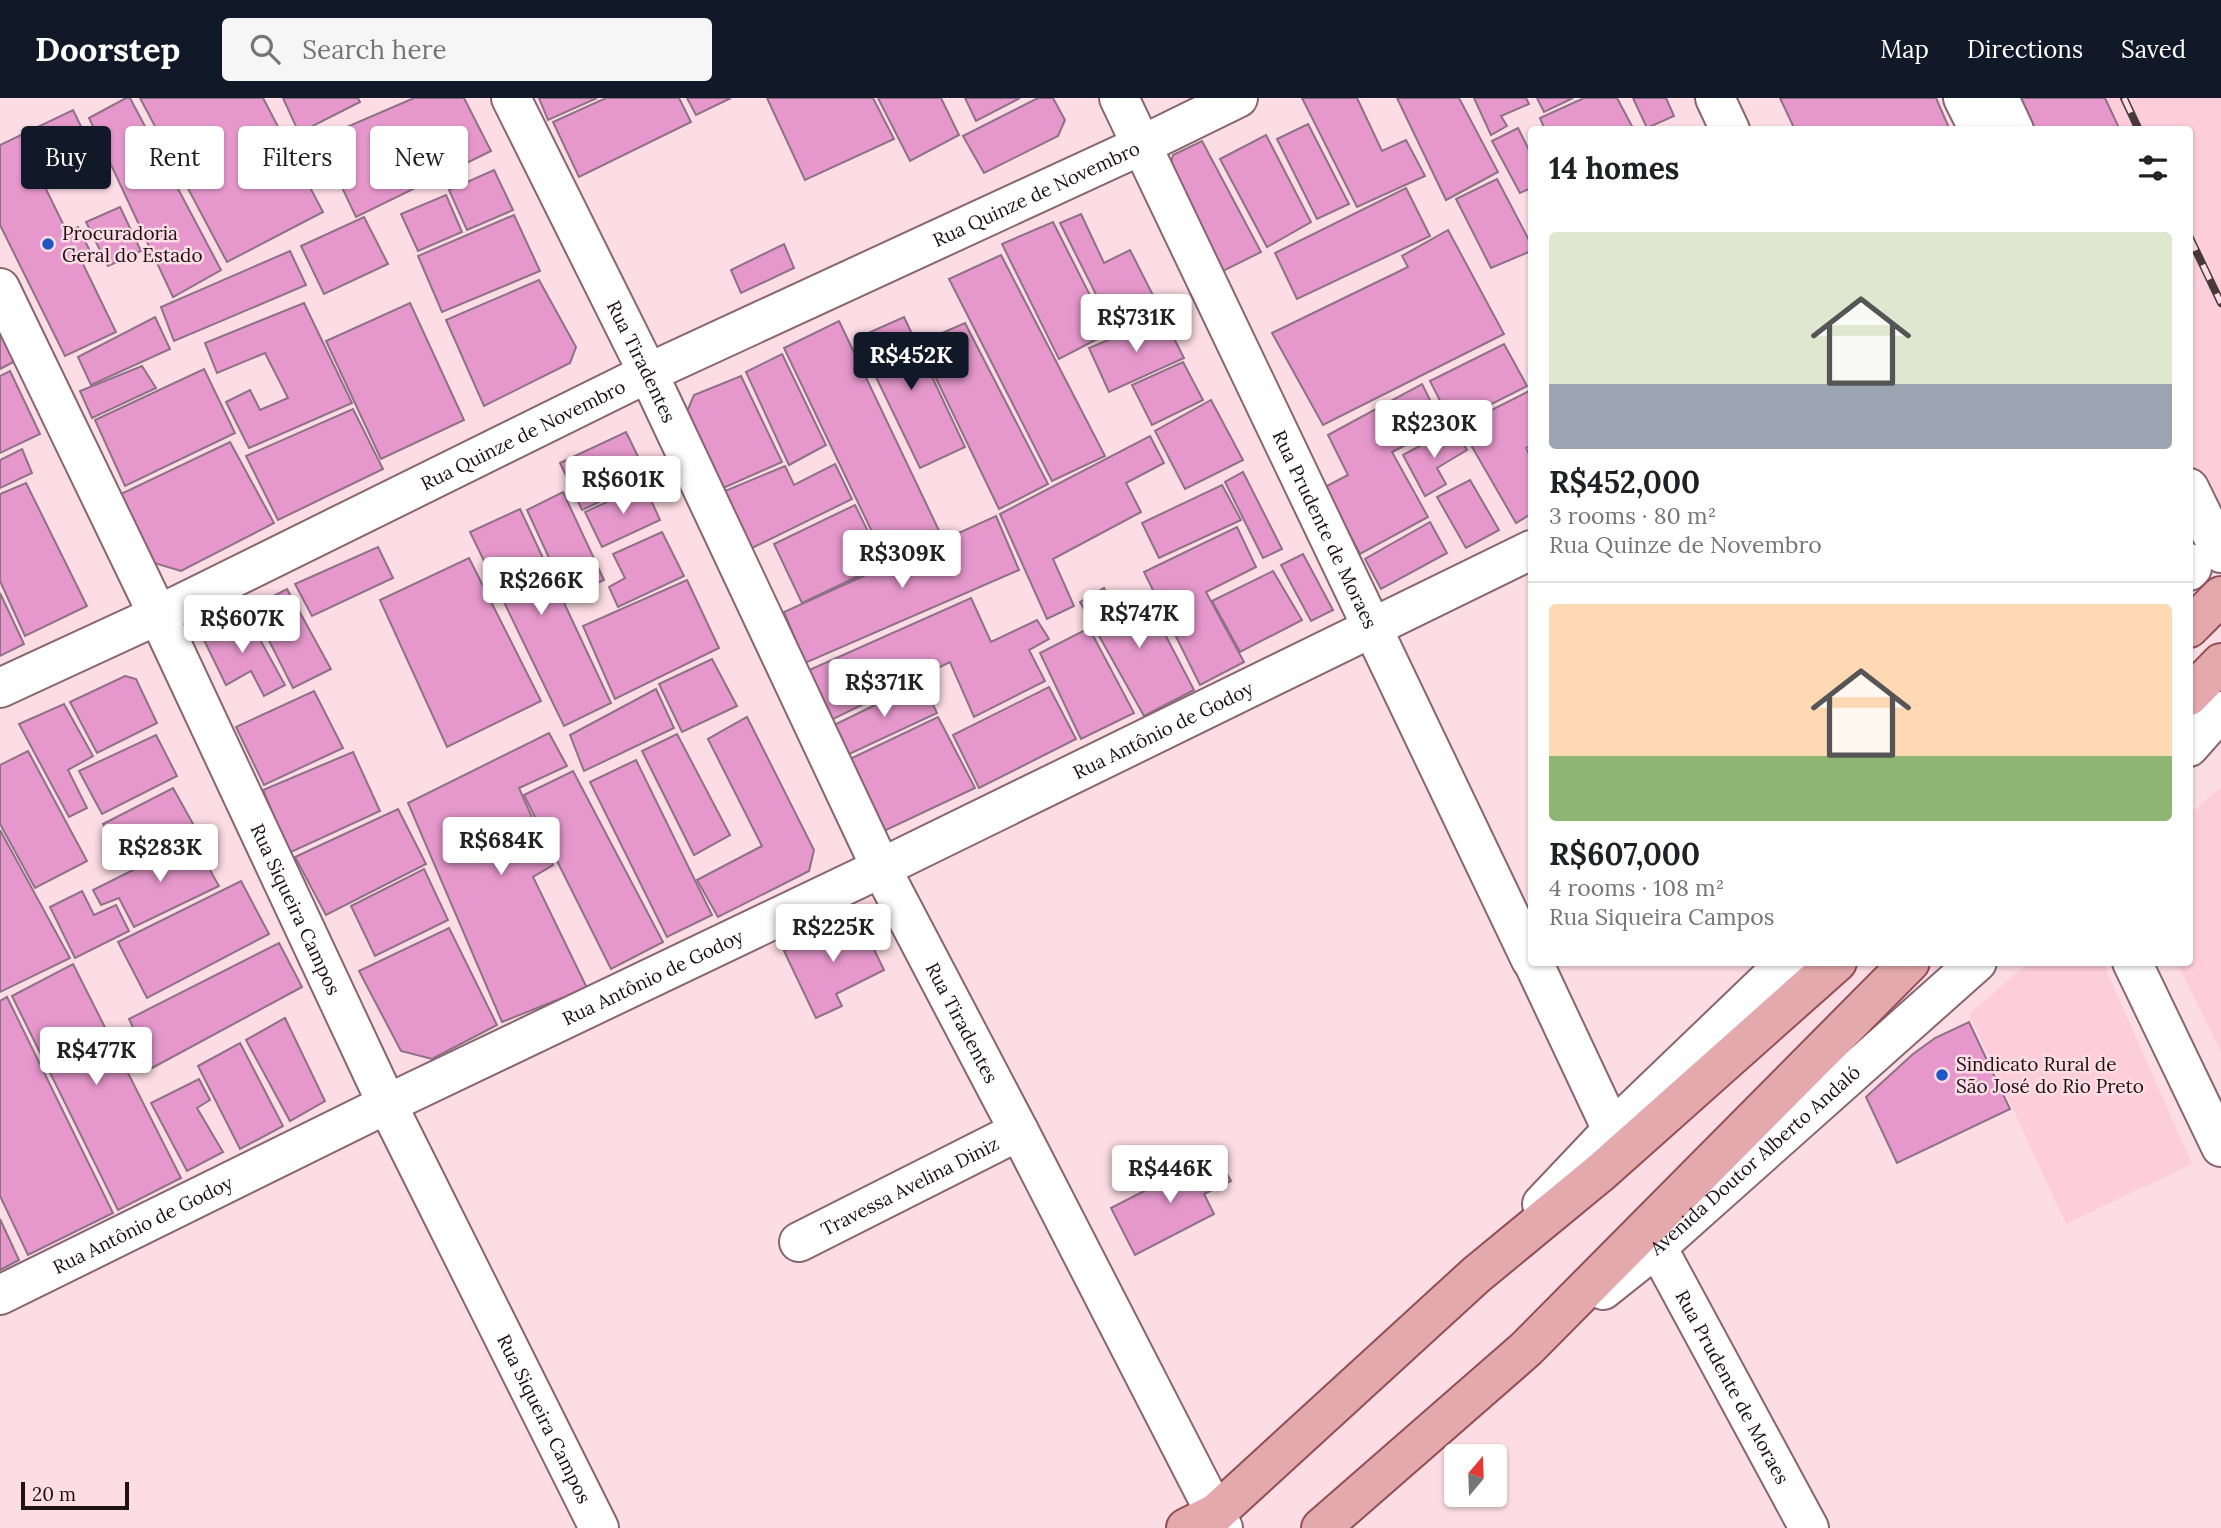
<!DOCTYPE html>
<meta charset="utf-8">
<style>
:root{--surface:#fff;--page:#f6f6f6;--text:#202124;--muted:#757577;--line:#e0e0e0;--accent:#111827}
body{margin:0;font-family:Lora,serif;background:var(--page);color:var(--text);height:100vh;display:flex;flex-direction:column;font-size:26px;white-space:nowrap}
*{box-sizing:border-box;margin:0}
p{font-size:23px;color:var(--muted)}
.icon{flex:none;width:38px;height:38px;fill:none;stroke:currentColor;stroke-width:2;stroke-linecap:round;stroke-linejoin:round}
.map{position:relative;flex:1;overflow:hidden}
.side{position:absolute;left:1528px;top:28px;width:665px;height:840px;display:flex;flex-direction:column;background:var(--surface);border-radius:7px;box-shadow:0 2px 5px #0004}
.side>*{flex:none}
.hud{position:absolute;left:21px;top:28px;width:665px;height:63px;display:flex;gap:14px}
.needle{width:46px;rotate:19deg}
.controls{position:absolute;left:1444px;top:1346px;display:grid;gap:14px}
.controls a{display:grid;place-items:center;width:63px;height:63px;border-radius:7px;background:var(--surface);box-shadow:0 2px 5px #0004;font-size:35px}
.scale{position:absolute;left:21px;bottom:18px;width:108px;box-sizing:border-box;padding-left:7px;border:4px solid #1e1015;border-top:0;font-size:19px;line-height:24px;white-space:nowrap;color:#1e1015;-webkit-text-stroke:5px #fcdce5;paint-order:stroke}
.price{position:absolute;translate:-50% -60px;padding:0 16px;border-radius:7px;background:#fff;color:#222;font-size:23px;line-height:46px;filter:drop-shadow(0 2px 4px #0008)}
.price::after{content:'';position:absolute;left:50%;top:42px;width:21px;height:16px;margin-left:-10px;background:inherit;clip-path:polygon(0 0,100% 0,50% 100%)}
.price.active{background:var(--accent);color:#fff}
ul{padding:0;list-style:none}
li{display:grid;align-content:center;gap:14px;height:371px;padding:0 21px}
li+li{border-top:2px solid var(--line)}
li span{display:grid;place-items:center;height:217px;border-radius:7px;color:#555}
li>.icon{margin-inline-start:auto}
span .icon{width:126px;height:126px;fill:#fffc;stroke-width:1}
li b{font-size:30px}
h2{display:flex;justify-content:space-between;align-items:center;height:84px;padding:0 21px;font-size:30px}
.pill{padding:0 24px;border-radius:7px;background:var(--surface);box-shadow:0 2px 5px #0004;font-size:24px;line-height:63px}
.pill.active{background:var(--accent);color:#fff}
header{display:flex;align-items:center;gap:42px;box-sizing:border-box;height:98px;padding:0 35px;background:var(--accent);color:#fff}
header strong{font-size:33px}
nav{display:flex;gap:38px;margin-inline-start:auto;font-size:24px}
.search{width:490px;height:63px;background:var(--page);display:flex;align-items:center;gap:18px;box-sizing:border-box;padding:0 24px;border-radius:7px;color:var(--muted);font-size:26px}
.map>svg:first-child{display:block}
.built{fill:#fdcddb}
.building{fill:#e698cd;stroke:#8f7185;stroke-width:2}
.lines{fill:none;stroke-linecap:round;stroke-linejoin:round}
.minor-casing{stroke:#886570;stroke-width:42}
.major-casing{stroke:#934e53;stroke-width:42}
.minor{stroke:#fff;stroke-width:38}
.major{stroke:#e4a9ac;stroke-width:38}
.rail-casing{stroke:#49383d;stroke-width:8}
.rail{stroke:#fcdce5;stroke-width:5;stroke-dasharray:16;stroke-linecap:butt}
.poi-dot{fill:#1d57c3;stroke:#fcdce5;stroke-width:2.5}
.labels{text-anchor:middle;stroke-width:5;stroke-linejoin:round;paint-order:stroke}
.street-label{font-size:19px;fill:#1e1015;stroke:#fcdce5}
.poi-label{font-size:19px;fill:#1e1015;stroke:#fcdce5;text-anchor:start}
</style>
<header>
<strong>Doorstep</strong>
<div class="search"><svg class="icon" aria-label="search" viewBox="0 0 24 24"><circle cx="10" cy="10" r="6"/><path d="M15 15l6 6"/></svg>Search here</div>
<nav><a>Map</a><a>Directions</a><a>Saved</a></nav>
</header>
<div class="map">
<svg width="2221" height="1430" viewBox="0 0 2221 1430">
<rect width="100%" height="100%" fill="#fcdce5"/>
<g class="built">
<path d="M2007,0H2221V438L2189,372V32L2023,31Z"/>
<path d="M2221,689V954L2177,865L2189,864V717Z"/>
<path d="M2028,865H2103L2192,1066L2066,1126L1969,916Z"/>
</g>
<g class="building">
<path d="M126,0H130L221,172L173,199L89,20Z"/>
<path d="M140,0H263L323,114L227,164Z"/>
<path d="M283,0H358L360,4L299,35Z"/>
<path d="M414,0H464L491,53L356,119L319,41Z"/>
<path d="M539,0H597L548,22Z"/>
<path d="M606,0H679L691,24L579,79L553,24Z"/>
<path d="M687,0H731L696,17Z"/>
<path d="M767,0H873L894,41L805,82Z"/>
<path d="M878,0H941L959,37L910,63Z"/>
<path d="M965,0H1020L976,23Z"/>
<path d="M1038,0H1053L1065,22L1058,38L984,75L963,38Z"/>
<path d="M1302,0H1357L1382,53L1406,42L1425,78L1357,109Z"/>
<path d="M1397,0H1459L1498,74L1446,102Z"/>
<path d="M1474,0H1526L1529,6L1501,18L1507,28L1491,37Z"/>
<path d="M1537,0H1573L1544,14Z"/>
<path d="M1584,0H1617L1634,32H1545L1540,20Z"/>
<path d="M1633,0H1666L1674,18L1647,30Z"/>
<path d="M1780,0H1936L1950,32H1795Z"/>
<path d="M2008,0H2105L2120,32H2023Z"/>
<path d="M73,12L94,55L41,81L67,134L78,129L93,159L82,164L116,234L65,258L0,127V47Z"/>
<path d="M1308,26L1349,106L1317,121L1277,41Z"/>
<path d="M1518,30L1531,56V90L1520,95L1492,43Z"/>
<path d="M1266,37L1311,124L1267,149L1220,61Z"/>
<path d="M1202,43L1261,154L1219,175L1168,75L1173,57Z"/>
<path d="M494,72L513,112L467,132L449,92Z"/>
<path d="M1497,81L1531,146V153L1491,170L1456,101Z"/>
<path d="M1406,90L1430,138L1297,201L1275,155Z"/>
<path d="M446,97L462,134L418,153L401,116Z"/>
<path d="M120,109L141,153L108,168L86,124Z"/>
<path d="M1081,116L1104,165L1130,152L1162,215L1116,236L1060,125Z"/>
<path d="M514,117L540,173L442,214L418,158Z"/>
<path d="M364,119L388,166L324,196L301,148Z"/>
<path d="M1053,124L1109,235L1059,261L1002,146Z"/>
<path d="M1448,132L1504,236L1323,327L1272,235L1408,169L1402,158Z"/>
<path d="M784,146L794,170L741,195L731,172Z"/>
<path d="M290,153L306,187L174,243L161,209Z"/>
<path d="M1001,157L1105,358L1052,383L949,181Z"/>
<path d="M539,182L576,249L570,265L484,308L446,222Z"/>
<path d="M304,205L352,305L249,350L226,304L250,292L260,312L288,300L265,255L217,275L205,245Z"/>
<path d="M410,205L464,322L381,361L326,243Z"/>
<path d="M155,219L170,251L91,287L78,259Z"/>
<path d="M904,219L965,349L920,370L857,240Z"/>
<path d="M1163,219L1184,260L1109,294L1089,250Z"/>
<path d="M839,223L943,441L886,463L784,250Z"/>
<path d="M0,224L19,261L0,271Z"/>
<path d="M965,225L1048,386L999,411L919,245Z"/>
<path d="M1504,246L1527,288L1452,326L1430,283Z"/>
<path d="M782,256L826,347L789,367L746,274Z"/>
<path d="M1183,264L1203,302L1152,327L1132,287Z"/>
<path d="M142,268L156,290L92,320L80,293Z"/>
<path d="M204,271L235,335L125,388L95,322Z"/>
<path d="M10,273L40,336L0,355V278Z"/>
<path d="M741,278L782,364L721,391L686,316L694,297Z"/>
<path d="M1422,286L1443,328L1392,354L1428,419L1360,456L1325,389L1348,377L1328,337Z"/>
<path d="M1531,292V347L1526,350L1531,360V416L1516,425L1460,328Z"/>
<path d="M1211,302L1243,362L1185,391L1155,333Z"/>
<path d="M353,311L383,371L278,422L246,358Z"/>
<path d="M1453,330L1467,352L1437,370L1446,386L1425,398L1403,357Z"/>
<path d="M626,334L649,381L582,412L560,365Z"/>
<path d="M1150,338L1164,365L1126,385L1141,414L1053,461L1074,508L1047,521L1000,416Z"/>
<path d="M230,344L274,425L181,473L154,465L121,396Z"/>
<path d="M22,351L32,375L0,390V362Z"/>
<path d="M835,366L852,401L750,451L725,393L785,368L794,387Z"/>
<path d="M1243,374L1282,451L1263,460L1225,384Z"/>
<path d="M1470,382L1499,432L1466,450L1437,399Z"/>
<path d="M26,385L87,508L25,538L0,483V396Z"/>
<path d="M644,387L660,422L602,449L585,414Z"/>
<path d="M1222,387L1241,422L1159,460L1142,425Z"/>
<path d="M563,394L604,482L567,499L527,412Z"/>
<path d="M855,407L884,466L802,505L774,446Z"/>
<path d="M520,411L611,605L564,628L470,434Z"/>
<path d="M996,418L1019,472L805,565L784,514Z"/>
<path d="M1430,424L1447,455L1381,491L1365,461Z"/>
<path d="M1237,429L1256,469L1206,494L1244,564L1200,587L1144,474Z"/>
<path d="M662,434L684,478L618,509L609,489L625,480L613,456Z"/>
<path d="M378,449L393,480L312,518L295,486Z"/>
<path d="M1303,456L1333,512L1311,523L1281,467Z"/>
<path d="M469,460L541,603L447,649L380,502Z"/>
<path d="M1273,473L1302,522L1240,554L1212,503Z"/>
<path d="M687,482L719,550L615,601L583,528Z"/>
<path d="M1104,490L1114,511L1143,494L1194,592L1144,618L1080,504Z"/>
<path d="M287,491L331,571L293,590L252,509Z"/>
<path d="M0,495L24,546L0,558Z"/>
<path d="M971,500L991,544L1037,522L1049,541L1029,552L1045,583L974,619L950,564L829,623L807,573Z"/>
<path d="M246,516L285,587L264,598L251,573L226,587L202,538Z"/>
<path d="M1089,530L1134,615L1081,641L1040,555Z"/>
<path d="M712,561L737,608L682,634L659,586Z"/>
<path d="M125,578L136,581L157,625L97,655L70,604Z"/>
<path d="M922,584L937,615L845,658L830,629Z"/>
<path d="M1049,589L1076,641L979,690L953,637Z"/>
<path d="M656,591L674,630L584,673L570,637Z"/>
<path d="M314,593L343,650L264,687L236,629Z"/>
<path d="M64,606L93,658L68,672L87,710L69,719L19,626Z"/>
<path d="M747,619L814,752L809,773L718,819L697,782L762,748L708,641Z"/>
<path d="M938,619L975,690L884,733L850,661Z"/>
<path d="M549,635L567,668L519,690L553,767L533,779L587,890L502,924L408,705Z"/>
<path d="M677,636L730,737L694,757L642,653Z"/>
<path d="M156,637L177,678L102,716L79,673Z"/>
<path d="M28,653L87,763L35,790L0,726V667Z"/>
<path d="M353,654L380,713L289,755L263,692Z"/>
<path d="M636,662L712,817L667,839L590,684Z"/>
<path d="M573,673L663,844L611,871L524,697Z"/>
<path d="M173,690L197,733L125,769L103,726Z"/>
<path d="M398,711L426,766L326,817L295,759Z"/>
<path d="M0,732L70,860L0,894Z"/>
<path d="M193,742L219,788L134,829L119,800L101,807L93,792Z"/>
<path d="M424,771L448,822L375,858L351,808Z"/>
<path d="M241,783L269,836L147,900L118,844Z"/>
<path d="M82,793L94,817L116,807L129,833L75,860L50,809Z"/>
<path d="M858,818L884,872L836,896L842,908L816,920L784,853Z"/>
<path d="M449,830L497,927L432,961L401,953L359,873Z"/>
<path d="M279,845L302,889L152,970L129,921Z"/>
<path d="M73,866L181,1080L118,1112L12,898Z"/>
<path d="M7,899L113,1115L28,1157L0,1098V903Z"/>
<path d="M285,920L325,1003L290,1023L246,942Z"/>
<path d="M1969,924L2010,1011L1897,1065L1866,999L1913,956L1935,940Z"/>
<path d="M240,945L283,1028L240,1051L198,968Z"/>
<path d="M199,981L210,1002L197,1010L223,1054L187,1073L151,1005Z"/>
<path d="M1216,1056L1231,1083L1204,1096L1214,1116L1135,1157L1111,1110Z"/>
<path d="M0,1121L19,1162L0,1172Z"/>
</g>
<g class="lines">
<defs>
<g id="minor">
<path id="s1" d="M511,0L648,275L881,770L1019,1033L1223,1430"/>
<path id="s2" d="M1119,0L1531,862"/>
<path d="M1715,0L1730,32"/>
<path d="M1963,0L1979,32"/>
<path d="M1999,0L2014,32"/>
<path id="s3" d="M0,190L158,517L387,1006L599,1430"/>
<path d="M2189,390L2221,455"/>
<path d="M2189,465L2192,470L2189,473"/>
<path id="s4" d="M0,590L158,517L648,275L1142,47L1238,0"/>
<path d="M2189,649L2221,613"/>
<path d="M1533,864L1612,1032"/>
<path d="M2132,864L2221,1049"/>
<path d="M1542,1106L1612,1032L1787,864"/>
<path id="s5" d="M799,1144L1019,1033"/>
<path id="s6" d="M1657,1149L1809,1430"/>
<path id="s7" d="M1603,1192L1657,1149L1977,864"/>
<path id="s8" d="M0,1197L387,1006L881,770L1531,452"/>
</g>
<g id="major">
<path d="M2189,530L2221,498"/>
<path d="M2189,598L2221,565"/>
<path d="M1186,1430L1216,1415L1476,1177L1601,1074L1837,864"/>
<path d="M1321,1430L1526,1251L1910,864"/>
</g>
</defs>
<use href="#minor" class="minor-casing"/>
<use href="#major" class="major-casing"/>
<use href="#minor" class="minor"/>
<use href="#major" class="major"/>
<defs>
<g id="rail">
<path d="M2124,0L2139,32"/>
<path d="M2189,138L2221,205"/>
</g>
</defs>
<use href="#rail" class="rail-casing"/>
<use href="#rail" class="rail"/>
</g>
<g class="poi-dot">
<circle cx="48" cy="146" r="7"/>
<circle cx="1942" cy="977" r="7"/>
</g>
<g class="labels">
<g class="street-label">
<text dy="7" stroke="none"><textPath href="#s4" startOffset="1148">Rua Quinze de Novembro</textPath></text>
<text dy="7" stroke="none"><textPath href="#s1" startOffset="294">Rua Tiradentes</textPath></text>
<text dy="7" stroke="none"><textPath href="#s4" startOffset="581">Rua Quinze de Novembro</textPath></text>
<text dy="7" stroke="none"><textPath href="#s2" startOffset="478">Rua Prudente de Moraes</textPath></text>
<text dy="7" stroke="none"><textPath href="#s8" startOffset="1293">Rua Antônio de Godoy</textPath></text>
<text dy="7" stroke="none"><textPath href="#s3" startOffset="688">Rua Siqueira Campos</textPath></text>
<text dy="7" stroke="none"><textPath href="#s8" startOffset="726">Rua Antônio de Godoy</textPath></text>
<text dy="7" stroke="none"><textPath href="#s1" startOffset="1029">Rua Tiradentes</textPath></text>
<text dy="7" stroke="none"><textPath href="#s7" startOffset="200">Avenida Doutor Alberto Andaló</textPath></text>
<text dy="7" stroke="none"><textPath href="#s5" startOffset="124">Travessa Avelina Diniz</textPath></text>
<text dy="7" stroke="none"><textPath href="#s8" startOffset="159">Rua Antônio de Godoy</textPath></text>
<text dy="7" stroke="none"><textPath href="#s6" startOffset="159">Rua Prudente de Moraes</textPath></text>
<text dy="7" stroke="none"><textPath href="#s3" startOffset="1255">Rua Siqueira Campos</textPath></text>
</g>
<g class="poi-label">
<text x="62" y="142">Procuradoria<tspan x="62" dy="22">Geral do Estado</tspan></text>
<text x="1956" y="973">Sindicato Rural de<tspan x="1956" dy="22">São José do Rio Preto</tspan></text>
</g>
</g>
</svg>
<div class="controls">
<a><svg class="needle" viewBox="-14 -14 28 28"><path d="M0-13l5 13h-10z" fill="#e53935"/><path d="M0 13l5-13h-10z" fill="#757577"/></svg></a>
</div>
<div class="scale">20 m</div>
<b class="price" style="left:1136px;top:256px">R$731K</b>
<b class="price active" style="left:911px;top:294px">R$452K</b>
<b class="price" style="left:1434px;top:362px">R$230K</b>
<b class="price" style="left:623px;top:418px">R$601K</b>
<b class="price" style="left:902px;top:492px">R$309K</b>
<b class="price" style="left:541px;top:519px">R$266K</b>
<b class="price" style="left:1139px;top:552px">R$747K</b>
<b class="price" style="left:242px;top:557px">R$607K</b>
<b class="price" style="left:884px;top:621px">R$371K</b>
<b class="price" style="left:501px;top:779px">R$684K</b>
<b class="price" style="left:160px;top:786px">R$283K</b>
<b class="price" style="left:833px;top:866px">R$225K</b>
<b class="price" style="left:96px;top:989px">R$477K</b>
<b class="price" style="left:1170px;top:1107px">R$446K</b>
<div class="hud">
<a class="pill active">Buy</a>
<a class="pill">Rent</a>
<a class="pill">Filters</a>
<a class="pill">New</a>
</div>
<section class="side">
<h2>14 homes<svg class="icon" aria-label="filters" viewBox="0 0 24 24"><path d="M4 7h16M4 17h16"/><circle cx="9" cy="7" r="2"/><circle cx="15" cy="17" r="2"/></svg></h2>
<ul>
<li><span style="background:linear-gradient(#dfe7d0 70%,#9aa5b1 0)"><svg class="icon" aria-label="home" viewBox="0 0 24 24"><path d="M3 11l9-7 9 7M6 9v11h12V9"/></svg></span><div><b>R$452,000</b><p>3 rooms · 80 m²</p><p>Rua Quinze de Novembro</p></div></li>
<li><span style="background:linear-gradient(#ffd9b3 70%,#8fb573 0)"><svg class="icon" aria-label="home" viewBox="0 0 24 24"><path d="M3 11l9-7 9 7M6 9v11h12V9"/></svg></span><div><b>R$607,000</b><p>4 rooms · 108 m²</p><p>Rua Siqueira Campos</p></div></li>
</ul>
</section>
</div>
